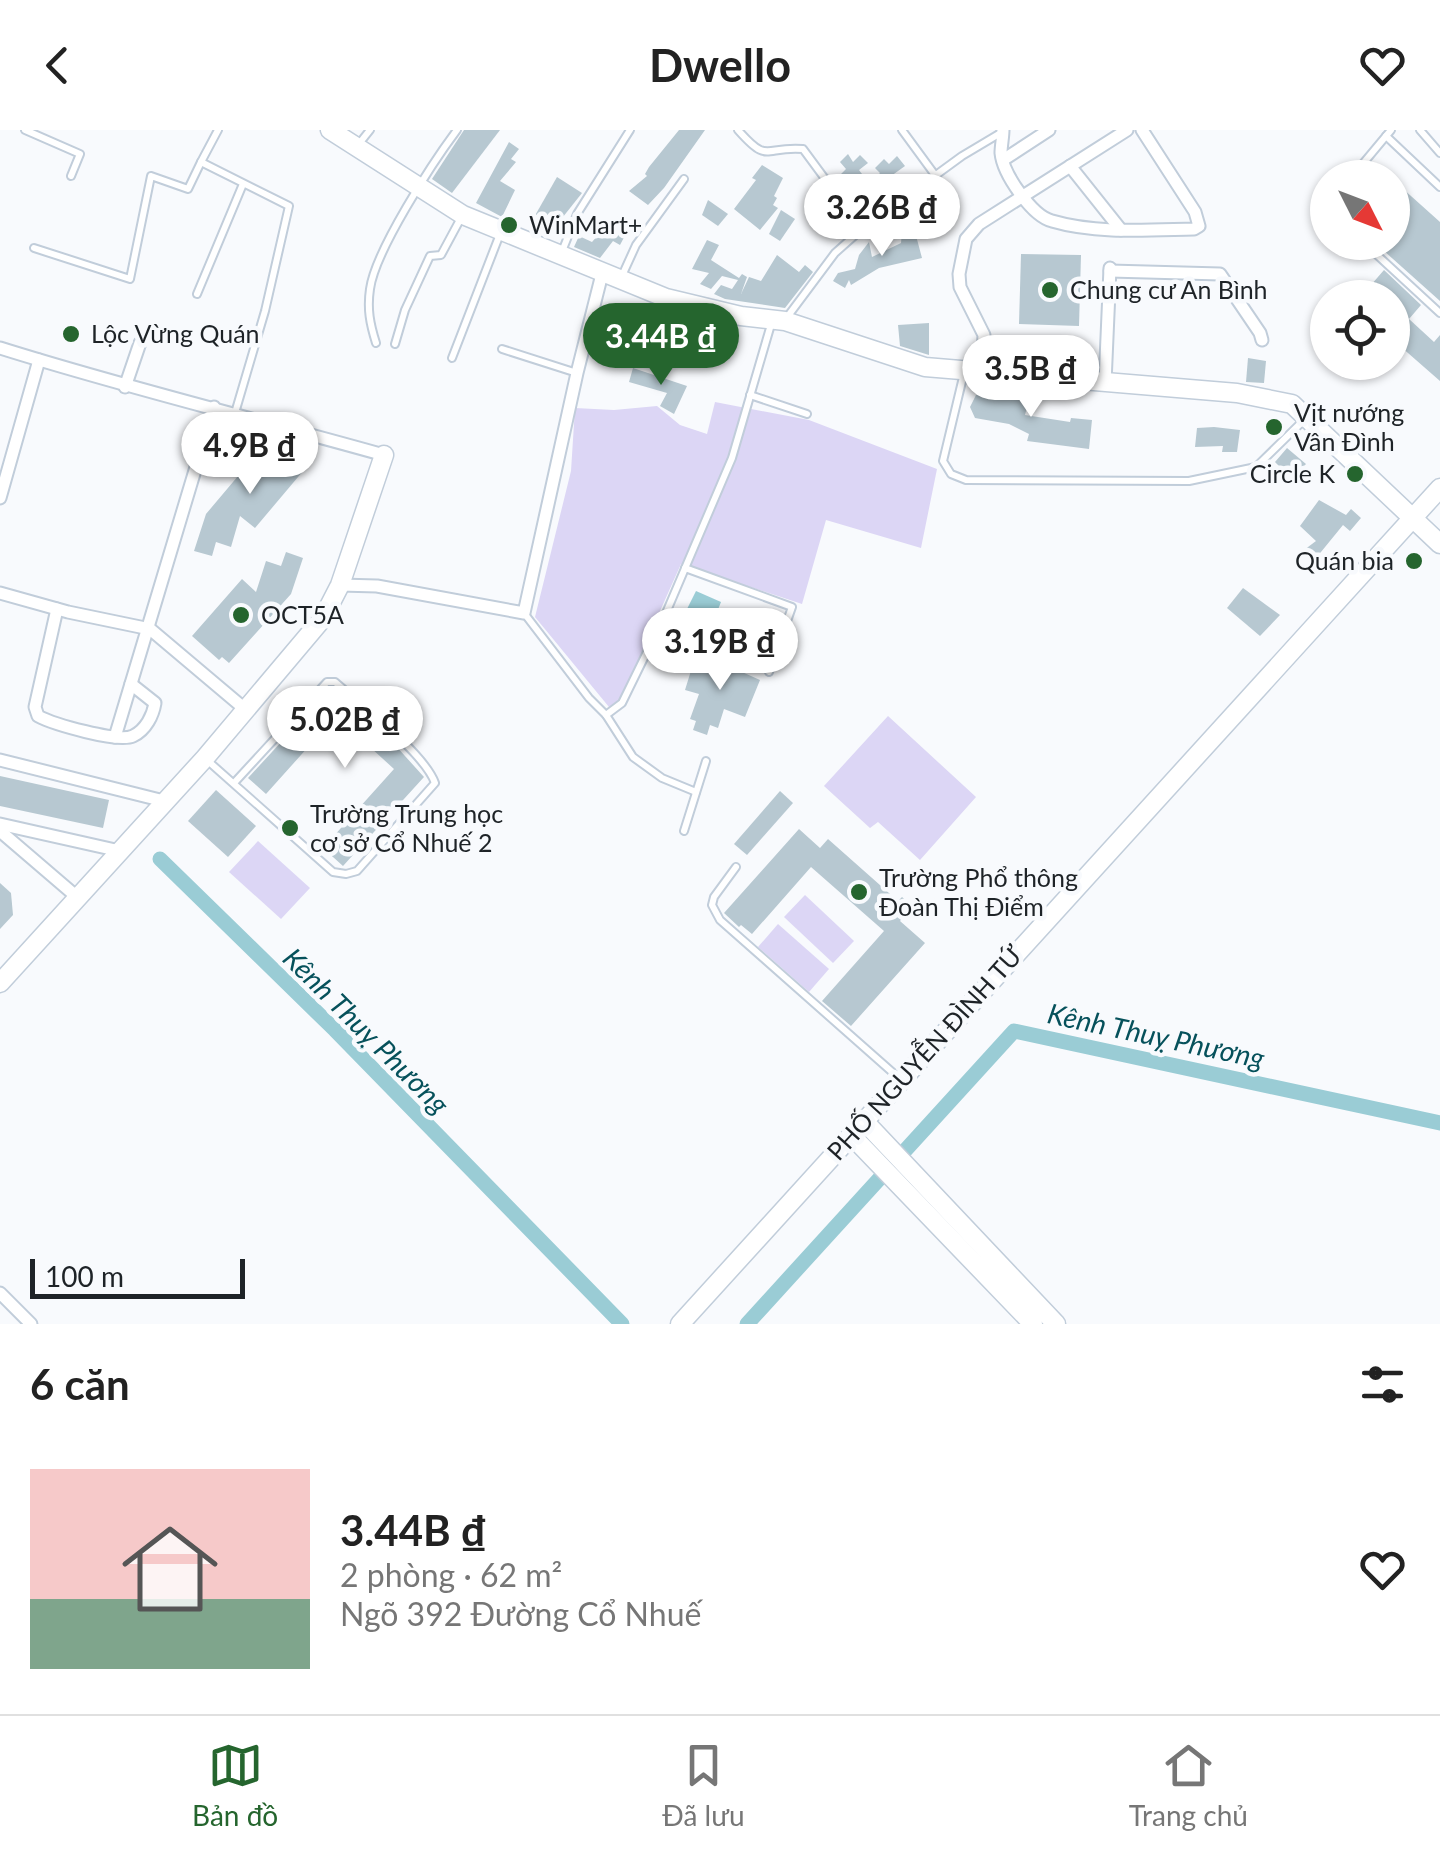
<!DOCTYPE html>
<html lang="vi">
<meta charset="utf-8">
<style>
:root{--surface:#fff;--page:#f6f6f6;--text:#222;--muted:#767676;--line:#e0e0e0;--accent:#25652e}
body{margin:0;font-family:Lato,sans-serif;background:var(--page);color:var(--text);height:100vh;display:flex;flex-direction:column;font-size:38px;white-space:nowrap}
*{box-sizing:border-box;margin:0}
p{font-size:32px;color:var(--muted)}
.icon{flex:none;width:55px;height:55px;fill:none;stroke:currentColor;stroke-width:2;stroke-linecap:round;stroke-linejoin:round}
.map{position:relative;height:1194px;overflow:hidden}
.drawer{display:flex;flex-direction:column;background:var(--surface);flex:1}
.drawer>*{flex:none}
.needle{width:65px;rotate:132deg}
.tools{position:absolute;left:1310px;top:30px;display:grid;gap:20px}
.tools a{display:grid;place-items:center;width:100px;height:100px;border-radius:50%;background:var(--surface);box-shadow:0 2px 8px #0004;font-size:50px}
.scale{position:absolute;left:30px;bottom:25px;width:215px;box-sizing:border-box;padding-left:10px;border:5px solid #1e2327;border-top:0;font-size:28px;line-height:35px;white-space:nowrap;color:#1e2327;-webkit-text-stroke:8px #f8fafd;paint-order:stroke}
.price{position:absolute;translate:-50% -85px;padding:0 22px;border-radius:35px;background:#fff;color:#222;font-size:32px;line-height:65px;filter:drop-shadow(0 2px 5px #0008)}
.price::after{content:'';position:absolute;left:50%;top:60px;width:30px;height:22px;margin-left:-15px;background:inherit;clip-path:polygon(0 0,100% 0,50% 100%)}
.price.active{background:var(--accent);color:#fff}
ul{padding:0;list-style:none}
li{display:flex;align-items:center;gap:30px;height:250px;padding:0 30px}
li+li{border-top:2px solid var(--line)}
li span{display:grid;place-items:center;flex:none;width:280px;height:200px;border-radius:0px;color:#555}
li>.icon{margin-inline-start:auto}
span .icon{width:120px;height:120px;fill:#fffc;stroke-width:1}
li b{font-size:42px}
h2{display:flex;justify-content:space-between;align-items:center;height:120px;padding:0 30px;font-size:42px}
header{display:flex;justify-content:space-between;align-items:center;height:130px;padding:0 30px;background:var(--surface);font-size:45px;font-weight:700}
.menu{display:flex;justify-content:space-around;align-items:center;height:140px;border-top:2px solid var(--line);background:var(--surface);font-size:28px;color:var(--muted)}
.menu a{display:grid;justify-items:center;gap:5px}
.menu .active{color:var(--accent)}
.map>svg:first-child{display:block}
.green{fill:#dcd6f5}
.water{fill:#9accd5}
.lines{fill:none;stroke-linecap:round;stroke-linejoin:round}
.canal{stroke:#9accd5;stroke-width:15}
.building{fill:#b7c8d1}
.lane-casing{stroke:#c1cdda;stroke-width:10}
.street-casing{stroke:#c1cdda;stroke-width:15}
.secondary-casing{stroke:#c1cdda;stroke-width:21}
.lane{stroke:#fff;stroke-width:6}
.street{stroke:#fff;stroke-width:11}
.secondary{stroke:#fff;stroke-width:18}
.poi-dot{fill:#25652e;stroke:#f8fafd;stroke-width:4}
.labels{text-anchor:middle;stroke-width:9;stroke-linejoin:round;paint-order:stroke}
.poi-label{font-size:25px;fill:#1e2327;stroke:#f8fafd;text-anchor:start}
.street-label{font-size:25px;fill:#1e2327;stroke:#f8fafd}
.water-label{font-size:28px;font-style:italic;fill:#06515b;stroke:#f8fafd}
</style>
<header><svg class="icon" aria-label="back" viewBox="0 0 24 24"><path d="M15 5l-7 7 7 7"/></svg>Dwello<svg class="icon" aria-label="heart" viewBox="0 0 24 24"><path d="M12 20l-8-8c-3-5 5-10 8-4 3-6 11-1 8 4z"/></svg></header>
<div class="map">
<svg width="1440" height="1194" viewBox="0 0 1440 1194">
<rect width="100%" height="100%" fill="#f8fafd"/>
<g class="green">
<path d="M715,272L809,290L937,339L921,418L826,390L802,474L681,434L618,575L609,577L535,487L571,341L575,278L614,280L657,276L680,295L707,304Z"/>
<path d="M888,586L976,667L920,730L878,692L870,698L824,656Z"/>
<path d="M258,711L310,758L281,789L229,742Z"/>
<path d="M805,765L854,811L833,833L784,787Z"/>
<path d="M778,794L829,839L809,862L758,817Z"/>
</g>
<path class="water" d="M696,461L721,472L708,505L679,495Z"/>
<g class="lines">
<g class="canal">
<path d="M160,729L335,900L622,1194"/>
<path d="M747,1194L1014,901L1440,993"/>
</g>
</g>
<g class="building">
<path d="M464,0H500L452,63L432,49Z"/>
<path d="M679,0H705L664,58L648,75L629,61L647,46L645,44L649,37Z"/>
<path d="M509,12L519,19L511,29L516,32L500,51L515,60L502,87L476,73Z"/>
<path d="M848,24L853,32L860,25L868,33L859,40L868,52L861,58L852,46L842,54L837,48L846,39L840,32Z"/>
<path d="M897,26L905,36L873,59L869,55L880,43L875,38L884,29L889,34Z"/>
<path d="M762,35L783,48L774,66L777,68L773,75L778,78L760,100L734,79L756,50L752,48Z"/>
<path d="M557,47L582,63L551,102L529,96Z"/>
<path d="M1392,49L1440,92V171L1374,112H1392Z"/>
<path d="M708,70L728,84L718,96L702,85Z"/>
<path d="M781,80L795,89L780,111L769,104Z"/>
<path d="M614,87L629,98L620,115L613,111L600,128L574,117L579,106L592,112Z"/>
<path d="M914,98L922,128L879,138L851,155L849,150L845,158L833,151L838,143L855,139L859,125L869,112L872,127L901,113L902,101Z"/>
<path d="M707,110L719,115L711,130L739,148L742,144L747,147L741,164L749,147L761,151L777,125L799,142L805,135L813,142L785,178L725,169L714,164L721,155L732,159L738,150L722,146L711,159L700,154L709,143L692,139Z"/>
<path d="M1021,124L1081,125L1079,196L1019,194Z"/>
<path d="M1384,140L1421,175L1409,189L1392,174V168H1385L1371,155Z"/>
<path d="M1409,189L1434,212L1440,205V251L1392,209Z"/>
<path d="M929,193V225L900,216L898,195Z"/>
<path d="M1248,228L1266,231L1264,253L1246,252Z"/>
<path d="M633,238L687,256L674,284L660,276L667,263L629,252Z"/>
<path d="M999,259L1030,265L1025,285L1070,292L1071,288L1092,290L1089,319L1027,311L1029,304L1009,294L975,288L970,277L976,265L998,263Z"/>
<path d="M1214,297L1240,300L1237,322H1222L1223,316L1195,317L1197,298Z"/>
<path d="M265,314L273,320L276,316L291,330L297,323L309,334L255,398L240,386L231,417L216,412L212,426L194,421L206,384Z"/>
<path d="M1287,318L1306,334L1296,345L1288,336L1284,341L1275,332Z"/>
<path d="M1319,370L1346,385L1351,379L1361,388L1350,401L1343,395L1312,433L1300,423L1316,411L1300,396Z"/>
<path d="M286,422L303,428L291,464L229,533L222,527L219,530L192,506L242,449L256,462L266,431L281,436Z"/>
<path d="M1243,458L1280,485L1260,506L1227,478Z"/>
<path d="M724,528L744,536L742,542L760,550L745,587L724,579L718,598L710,595L707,605L693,600L696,591L690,589L699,564L685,560L694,531L719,539Z"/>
<path d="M330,559L386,605L424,647L343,736L323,718L394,639L336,586L266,664L248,648Z"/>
<path d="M0,646L109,670L103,698L0,676Z"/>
<path d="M216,660L256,696L228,727L188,691Z"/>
<path d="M780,661L793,673L747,725L734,714Z"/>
<path d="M799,699L820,718L828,709L898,771L902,767L912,776L900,791L925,813L851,896L822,871L884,801L811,737L752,804L741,795L739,797L724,783Z"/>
<path d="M0,753L11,763L13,785L0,799Z"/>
</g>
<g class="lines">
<defs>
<g id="lane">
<path d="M25,0L80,24L71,46"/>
<path d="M218,0L201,32L289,76L265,181L235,283"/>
<path d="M738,0C769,35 763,16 803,19L862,99"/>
<path d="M902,0L935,45"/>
<path d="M1420,0L1440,23"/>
<path d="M1386,6L1440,57"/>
<path d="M358,15L370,0"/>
<path d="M1351,48L1391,0"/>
<path d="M1363,112L1440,183"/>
<path d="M34,118L130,149L151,46L188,59L201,32"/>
<path d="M561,124L577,84L630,0"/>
<path d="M621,148L636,115L684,49"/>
<path d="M197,164L243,54"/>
<path d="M785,190L835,123L862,99L962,26L1004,1"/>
<path d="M376,213C370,194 367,179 370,159C375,121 433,32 457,0"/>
<path d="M395,214L405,180L430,126L441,125L462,86"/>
<path d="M502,219L577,243"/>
<path d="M452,228L500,104"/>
<path d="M964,243L943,331L951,344L966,350L1189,351L1256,337L1305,289"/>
<path d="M750,265L807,284"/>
<path d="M685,438L792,477L769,542"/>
<path d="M524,483L589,568L606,585L633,627L662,648L696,662"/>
<path d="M606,585L622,573L666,483L732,328L772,191"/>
<path d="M208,631L333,742L346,744L357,741L435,653C425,624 360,574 335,552H327L234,653"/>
<path d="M684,701L706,631"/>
<path d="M736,737L714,767L712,775L720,790L900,949"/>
</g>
<g id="street">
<path d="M1003,0C1003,7 1001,16 1001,23C1003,44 1032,86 1052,91C1096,104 1148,100 1194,99L1199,96L1195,82L1142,0"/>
<path d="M1003,30L1049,0"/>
<path d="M1070,36L1121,100"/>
<path d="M1110,141L1220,144L1260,203L1262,210"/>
<path d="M0,218C127,258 256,289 384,325"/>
<path d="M982,244L984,205L960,157L959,144L966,109L979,94L1127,0"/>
<path d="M1105,253L1110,138"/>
<path d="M125,257L140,213"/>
<path d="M0,368L39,230"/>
<path d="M340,455L377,456L524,483L577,243L602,144"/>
<path d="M0,463L68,482L150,499L246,580"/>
<path d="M57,479L35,577L38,586C53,594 118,613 133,606C146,600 153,585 155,573L131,554"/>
<path d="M115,607L214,277"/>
<path d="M0,630L164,671"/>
<path d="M0,694L120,721"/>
<path d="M0,701L77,767"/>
<path d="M0,1163L31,1194"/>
</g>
<g id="secondary">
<path d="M330,0L463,85L666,168L741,186L785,191L925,237L1237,263L1292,274L1440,414"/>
<path d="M0,853L205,628L323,488L340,455L384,325"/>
<path d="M864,991L1056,1194"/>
<path d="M851,1005L1033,1194"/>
<path d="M680,1194L1440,358"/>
</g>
</defs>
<use href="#lane" class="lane-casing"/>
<use href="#street" class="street-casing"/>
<use href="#secondary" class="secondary-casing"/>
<use href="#lane" class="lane"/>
<use href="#street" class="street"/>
<use href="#secondary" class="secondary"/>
</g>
<g class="poi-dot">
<circle cx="509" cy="95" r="10"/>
<circle cx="1050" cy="160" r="10"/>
<circle cx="71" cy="204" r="10"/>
<circle cx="1274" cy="297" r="10"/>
<circle cx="1355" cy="344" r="10"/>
<circle cx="1414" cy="431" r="10"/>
<circle cx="241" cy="485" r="10"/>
<circle cx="290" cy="698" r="10"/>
<circle cx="859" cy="762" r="10"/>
</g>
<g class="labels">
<g class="poi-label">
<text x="529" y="104">WinMart+</text>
<text x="1070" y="169">Chung cư An Bình</text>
<text x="91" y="213">Lộc Vừng Quán</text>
<text x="1294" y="292">Vịt nướng<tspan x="1294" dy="29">Vân Đình</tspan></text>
<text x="1335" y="353" text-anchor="end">Circle K</text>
<text x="1394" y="440" text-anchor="end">Quán bia</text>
<text x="261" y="494">OCT5A</text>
<text x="310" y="693">Trường Trung học<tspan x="310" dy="29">cơ sở Cổ Nhuế 2</tspan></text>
<text x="879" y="757">Trường Phổ thông<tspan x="879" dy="29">Đoàn Thị Điểm</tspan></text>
</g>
<g class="street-label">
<text transform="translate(925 923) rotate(-48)" y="9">PHỐ NGUYỄN ĐÌNH TỨ</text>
</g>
<g class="water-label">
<text transform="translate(366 901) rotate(45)" y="10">Kênh Thuỵ Phương</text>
<text transform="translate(1156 906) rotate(12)" y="10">Kênh Thuỵ Phương</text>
</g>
</g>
</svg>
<div class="tools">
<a><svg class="needle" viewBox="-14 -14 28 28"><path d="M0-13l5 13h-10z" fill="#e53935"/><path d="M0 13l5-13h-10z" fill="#767676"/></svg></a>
<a><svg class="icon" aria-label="locate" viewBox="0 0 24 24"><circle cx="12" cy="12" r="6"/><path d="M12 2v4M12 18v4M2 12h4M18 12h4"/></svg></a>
</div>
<div class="scale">100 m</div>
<b class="price" style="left:882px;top:129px">3.26B ₫</b>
<b class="price active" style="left:661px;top:258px">3.44B ₫</b>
<b class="price" style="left:1031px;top:290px">3.5B ₫</b>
<b class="price" style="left:250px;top:367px">4.9B ₫</b>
<b class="price" style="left:720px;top:563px">3.19B ₫</b>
<b class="price" style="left:345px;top:641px">5.02B ₫</b>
</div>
<section class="drawer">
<h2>6 căn<svg class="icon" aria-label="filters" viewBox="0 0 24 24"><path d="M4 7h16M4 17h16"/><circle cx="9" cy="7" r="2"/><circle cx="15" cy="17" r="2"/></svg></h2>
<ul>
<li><span style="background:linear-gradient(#f6c9c9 65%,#7fa58c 0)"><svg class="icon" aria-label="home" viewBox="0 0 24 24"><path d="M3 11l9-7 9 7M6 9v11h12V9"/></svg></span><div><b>3.44B ₫</b><p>2 phòng · 62 m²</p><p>Ngõ 392 Đường Cổ Nhuế</p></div><svg class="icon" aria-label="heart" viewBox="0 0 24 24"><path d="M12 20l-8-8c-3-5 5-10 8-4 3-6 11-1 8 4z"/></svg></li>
</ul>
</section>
<nav class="menu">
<a class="active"><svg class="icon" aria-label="map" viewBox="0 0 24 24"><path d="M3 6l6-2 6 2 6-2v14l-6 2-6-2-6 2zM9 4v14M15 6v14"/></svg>Bản đồ</a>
<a><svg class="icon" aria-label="saved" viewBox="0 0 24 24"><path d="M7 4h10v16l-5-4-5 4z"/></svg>Đã lưu</a>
<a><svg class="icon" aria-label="home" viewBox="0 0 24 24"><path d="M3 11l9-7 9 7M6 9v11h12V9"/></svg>Trang chủ</a>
</nav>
